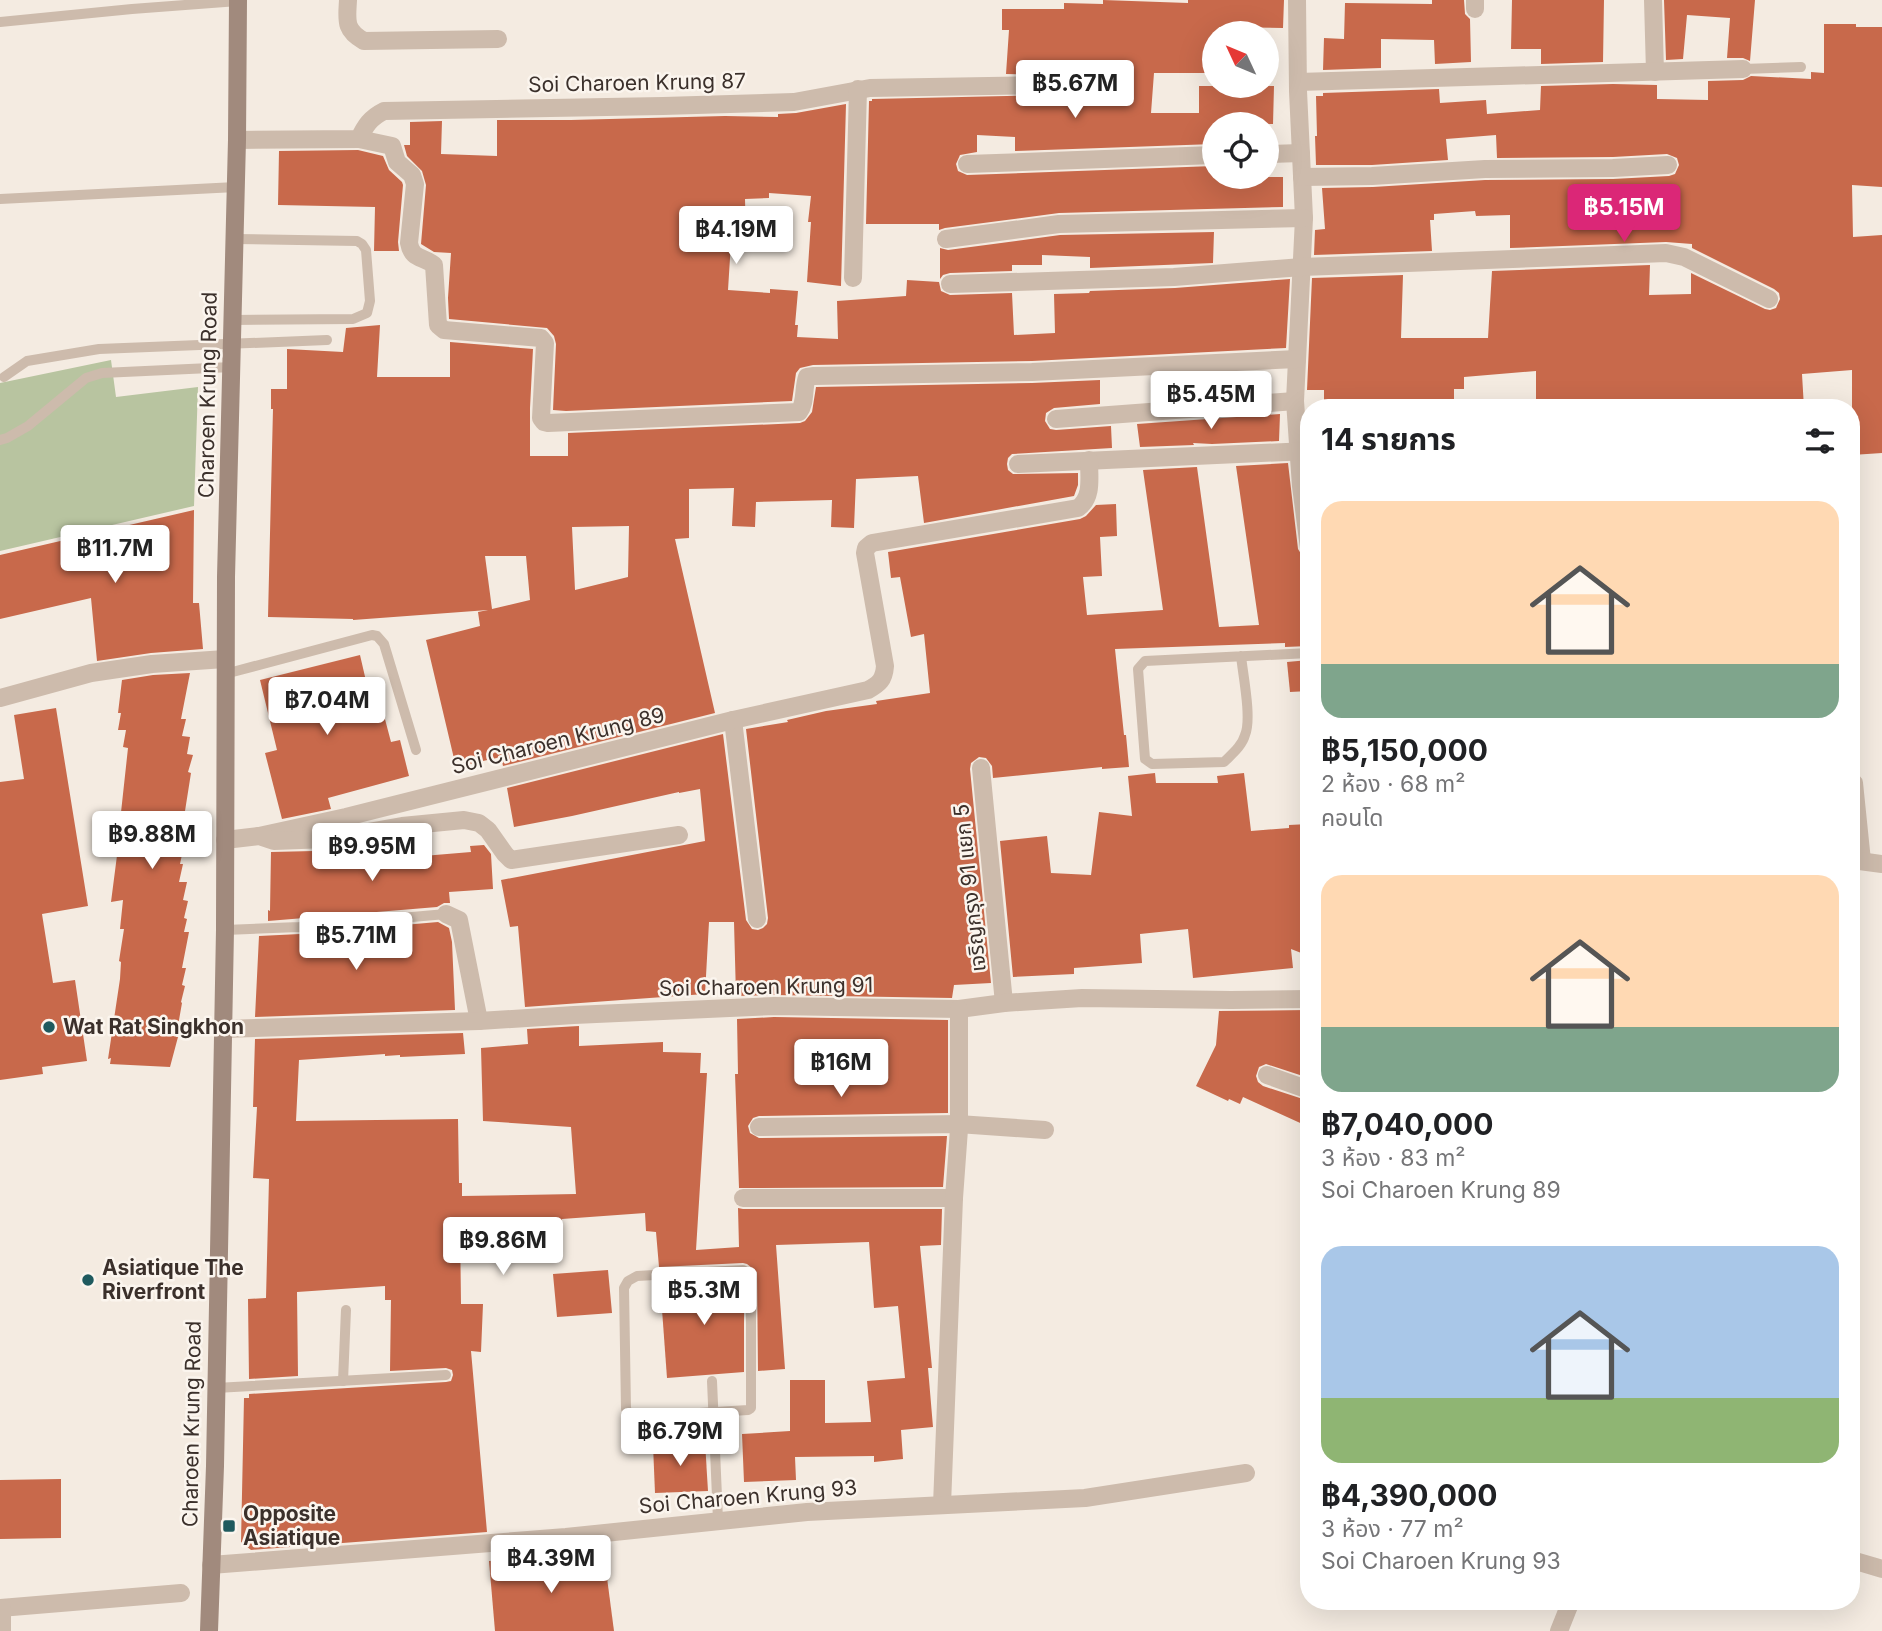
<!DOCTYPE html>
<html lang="th">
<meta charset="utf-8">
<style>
:root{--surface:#fff;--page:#f2f2f2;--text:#202124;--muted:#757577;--accent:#db2777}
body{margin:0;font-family:Inter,"Noto Sans Thai",sans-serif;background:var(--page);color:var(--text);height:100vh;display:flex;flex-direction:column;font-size:26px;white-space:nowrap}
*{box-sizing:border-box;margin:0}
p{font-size:23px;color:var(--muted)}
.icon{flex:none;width:38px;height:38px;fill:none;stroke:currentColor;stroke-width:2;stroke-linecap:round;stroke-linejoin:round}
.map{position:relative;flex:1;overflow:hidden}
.details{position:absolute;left:1300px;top:399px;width:560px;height:1211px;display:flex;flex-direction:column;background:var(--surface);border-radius:28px;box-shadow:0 7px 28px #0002}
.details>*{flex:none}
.needle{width:46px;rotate:314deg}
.buttons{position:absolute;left:1202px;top:21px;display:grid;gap:14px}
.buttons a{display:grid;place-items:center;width:77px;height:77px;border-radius:50%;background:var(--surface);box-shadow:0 7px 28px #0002;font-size:35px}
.price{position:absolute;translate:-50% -60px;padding:0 16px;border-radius:7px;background:#fff;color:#222;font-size:23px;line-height:46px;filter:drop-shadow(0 2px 4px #0008)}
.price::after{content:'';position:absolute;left:50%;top:42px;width:21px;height:16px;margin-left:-10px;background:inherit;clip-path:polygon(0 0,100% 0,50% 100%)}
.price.selected{background:var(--accent);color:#fff}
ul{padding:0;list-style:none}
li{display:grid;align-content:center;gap:14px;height:371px;padding:0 21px}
li span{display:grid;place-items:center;height:217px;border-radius:21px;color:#555}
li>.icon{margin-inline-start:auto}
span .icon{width:126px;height:126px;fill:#fffc;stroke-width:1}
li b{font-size:30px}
h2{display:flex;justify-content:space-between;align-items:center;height:84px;padding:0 21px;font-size:30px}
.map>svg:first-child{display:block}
.green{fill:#b8c4a0}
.building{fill:#c8694b;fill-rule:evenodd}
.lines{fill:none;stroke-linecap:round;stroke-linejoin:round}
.lane{stroke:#cdbbac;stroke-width:10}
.street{stroke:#cdbbac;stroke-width:18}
.secondary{stroke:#a18a7d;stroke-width:18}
.poi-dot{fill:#1f5a5e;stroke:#fbf5ee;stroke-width:2.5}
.labels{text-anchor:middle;stroke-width:5;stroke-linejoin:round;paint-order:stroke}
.street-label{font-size:21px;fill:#3b302b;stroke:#fbf5ee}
.poi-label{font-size:21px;font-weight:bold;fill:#3b302b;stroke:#fbf5ee;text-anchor:start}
</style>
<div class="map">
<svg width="1882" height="1631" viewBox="0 0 1882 1631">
<rect width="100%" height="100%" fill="#f4ebe1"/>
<path class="green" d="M111,360L116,397L198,387L194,506L0,551V383Z"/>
<g class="building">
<path d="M1103,0L1188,3V0H1284L1283,28L1219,27L1218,33H1214V73H1154L1151,113H1199V86H1274L1273,124H1214V144L1015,151V137L977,135V152L960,155L956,164L958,171L967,175L1214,166V177H1283V207L1059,213L945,228L939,230V224H866L869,101H872V99L1056,95L1061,91L1062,85L1060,79L1056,75L1006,74L1009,30H1002V9H1064V3L1103,4Z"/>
<path d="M1432,0H1464L1465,14L1470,19L1471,62L1435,64L1434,40L1381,39V68L1323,70L1324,38L1344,39L1345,3L1432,4Z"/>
<path d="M1512,0H1604L1603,62L1541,64V49H1511Z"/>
<path d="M1664,0H1755L1750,61L1743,58H1727L1730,18L1687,15L1683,59L1666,60Z"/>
<path d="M1824,24H1856V27H1882V187L1852,185L1853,237L1882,235V453L1852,455V370L1802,374L1804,408H1536V371L1464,377V389H1454V408H1324V390H1307L1312,278L1403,275L1401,338H1488L1492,271L1650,265L1649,295L1691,294V273L1765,309L1770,310L1776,308L1780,299L1779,293L1774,289L1692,248V244L1666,242L1510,248V215L1476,216L1475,211L1434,214V220H1430L1432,251L1314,255L1315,230L1325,229L1322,188L1373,187L1485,180L1613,179L1669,176L1675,174L1679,165L1677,158L1667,154L1613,157L1497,158L1496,135L1446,139L1448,160L1372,165H1316L1315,136H1317L1316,96H1323V93L1439,89L1440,103L1486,100L1487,114L1540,110L1541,86L1613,84L1657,85V99L1708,100V81L1743,80L1751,76L1811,79V72L1824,73Z"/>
<path d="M846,104L841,286L807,282L811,222H808L811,196L769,193V198L745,199L746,241L731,242L728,290L770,293V289L798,291L795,325H798L797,337L838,339L837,301L906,296L907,280L939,282L941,291L950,295L1012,293L1014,335L1055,333L1054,294L1089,293L1090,291L1175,288L1290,279L1286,348L1032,361L813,365L800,368L796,373L792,401L566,411L553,410L556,344L554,336L547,328L449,319L448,298L451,253L434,252L421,244L426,185L422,171L407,156L404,145H410V122L442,121L441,154L497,156V120H571L725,116L778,117V114L796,113Z"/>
<path d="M358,150L383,156L389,170L402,182L403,185L398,242L399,251H374L375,207L278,205L279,151Z"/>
<path d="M1214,232L1213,263L1090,268V257L1042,255V265H1012V271L950,273L943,275L940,279V248L948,250L1060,235Z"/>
<path d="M380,325L377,377H450V342L533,349L530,408V456H568V433L800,423L805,421L812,412L816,387L1032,383L1100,380V404L1054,408L1046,413L1045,421L1050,429L1056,430L1111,426L1112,448L1012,454L1008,458L1007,464L1008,470L1013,474L1078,473V485L1074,496L924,523L918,476L856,479L854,528L831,527L832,500L756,502L755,527L732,526L734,488L689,489V538L675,539L715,713L503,766L501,757L456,767L426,640L480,626L478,612L488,610L353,620V619L268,617L273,409H271V389H287V349L343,352L346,328ZM629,526L628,577L575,590L572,527ZM485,556H526L530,600L492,609Z"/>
<path d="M1280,414L1279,441L1212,444L1193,443L1194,445L1140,447L1137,424Z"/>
<path d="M1288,463L1298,549L1303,557L1309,600V646L1285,647V643L1115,649L1124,735H1126L1129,767L1102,769V767L993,778L992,766L986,758L979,757L971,763L970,769L991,983L954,985L952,998L774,995L736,996L734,922H709L705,994L525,1007L518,926L510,927L501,880L705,841L700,789L679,793V792L572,816L514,827L507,788L723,734L746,920L752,929L758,930L763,928L767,924L768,918L746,729L788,722L787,720L826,711L877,704L876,701L930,693L924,634L911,637L900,577L891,578L888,552L1080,519L1086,516L1096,505L1116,504L1117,536L1100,537L1102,576L1083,577L1087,615L1163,610L1143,470L1197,467L1219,627L1259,625L1236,466Z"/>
<path d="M194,510L193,603H199L203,649L151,653L97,661L91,598L0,619V555Z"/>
<path d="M360,655L372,707L381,704L391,742L400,740L409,776L328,798L331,809L282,819L265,753L277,750L260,680Z"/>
<path d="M1309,660V691L1290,692L1287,662Z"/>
<path d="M190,673L181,719H186L182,736L190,737L187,754L193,755L188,772L191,773L185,811H188L181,844L184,845L180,864H183L179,882H187L183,900L188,901L184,918L187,919L184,932H189L182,968H186L182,985L185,986L181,1002L182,1003L176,1037H178L170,1067L110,1064L111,1058L108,1059L120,979L121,962L119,961L124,929H120L123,900L111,902L119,840H118L128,748L123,747L126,730H118L121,713H118L122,680L153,675Z"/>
<path d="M56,708L88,906L42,914L53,983L75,980L87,1061L42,1067L43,1074L0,1080V782L24,779L14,715Z"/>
<path d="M1155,773L1156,783H1218L1217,776L1244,773L1251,831L1289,828V825L1309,824V956L1291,949L1293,968L1193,978L1188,929L1140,934L1142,963L1074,968V974L1013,977L1000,841L1047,836L1051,873L1091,875L1099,812L1132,816L1128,776Z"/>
<path d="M484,845L491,854L493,889L449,892L450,903H444L437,907L268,921V910L270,911L271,852L314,851L315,865L405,860V858L435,855L471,852L470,846Z"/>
<path d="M438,922L449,928L452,942L455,1010L255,1017L259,936L300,934Z"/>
<path d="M1309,1010V1078L1266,1064L1259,1067L1256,1076L1258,1082L1263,1086L1309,1101V1127L1243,1097L1240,1104L1229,1099L1228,1101L1196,1086L1216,1045L1219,1011Z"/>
<path d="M774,1017L948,1020V1113L759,1116L753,1118L748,1126L750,1133L759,1138L947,1136L943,1187L739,1188L735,1074H738L737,1019Z"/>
<path d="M579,1026V1046L663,1042V1052L701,1053L700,1073H707L696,1250L739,1247L738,1208L743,1209H942L941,1245L920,1246L932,1368H928L933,1427L901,1430L903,1459L874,1462V1456L795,1457L796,1480L744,1482L742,1434L790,1431V1380H825V1423L871,1422L867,1381L905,1378L898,1306L874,1308L869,1242L776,1245L785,1369L758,1371L757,1272L747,1264L743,1263L659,1267L656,1232L646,1231L645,1213L562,1219V1221L460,1223L461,1304H483L481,1352L471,1351L487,1532L251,1550L241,1542L244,1398H249V1394L446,1382L451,1381L453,1375L452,1370L446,1368L390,1371L391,1300H385V1286L297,1292L298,1376L249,1379L248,1299L266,1298L269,1179L253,1178L257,1107H253L255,1039L463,1033L465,1054L400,1057V1055L385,1056V1054L299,1060L296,1121L458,1119L459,1183H462V1196L576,1194L571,1127L483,1121L481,1048L528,1044L527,1029Z"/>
<path d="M608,1270L612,1313L557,1317L553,1274Z"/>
<path d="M741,1278L744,1280V1372L667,1378L660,1282Z"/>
<path d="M705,1442L708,1491L655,1493L653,1445Z"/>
<path d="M61,1479V1538L0,1539V1480Z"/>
<path d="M604,1555L614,1631H495L489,1561Z"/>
</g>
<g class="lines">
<g class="lane">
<path d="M0,22L132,9L238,1"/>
<path d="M1743,69L1801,67"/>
<path d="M0,199L236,187"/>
<path d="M232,320L353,319L367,313L370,301L366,250L362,244L357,241L234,239"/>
<path d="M4,377L27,361L99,349L327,340"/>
<path d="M0,440L7,438L28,426L86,378L102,373L232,367"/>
<path d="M1241,656C1243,675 1252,719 1245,735C1242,746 1232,754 1224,762L1152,764L1145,759L1138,669L1145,661L1309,653"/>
<path d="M225,674L372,635L377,636L384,644L416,750"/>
<path d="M225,930L299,927L446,914"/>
<path d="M743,1270L751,1276V1408L748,1410L635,1417L630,1414L626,1409L624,1288L628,1281L637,1276Z"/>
<path d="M343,1381L346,1310"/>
<path d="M712,1381L718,1520"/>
<path d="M216,1388L446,1375"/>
</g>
<g class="street">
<path d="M348,0C347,20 344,30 364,41L498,39"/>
<path d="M1297,0L1298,91L1304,218L1295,401L1301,486L1309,548"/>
<path d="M1475,0V9"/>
<path d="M1653,0L1655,72"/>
<path d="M1298,82L1743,69"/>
<path d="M359,139L392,146L397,162L412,175L415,184L409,243C412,260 423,256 434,265L438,325L444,330L541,338L545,343L541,418L544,422L548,423L799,412C806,403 803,388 807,377L814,376L1032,372L1297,359"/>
<path d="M237,140L359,139C365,126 370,118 384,111L663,106L794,102L870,88L1051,85"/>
<path d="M1267,154L1301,153"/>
<path d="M967,164L1214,155"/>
<path d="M1302,177L1372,176L1485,169L1613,168L1668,165"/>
<path d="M946,239L1059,224L1304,218"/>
<path d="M853,278L858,89"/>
<path d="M950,284L1174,277L1302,267L1666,253L1684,257L1769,299"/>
<path d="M1056,419L1295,401"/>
<path d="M1018,464L1308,451"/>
<path d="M0,698L91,673L152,664L225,659"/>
<path d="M733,720L757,919"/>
<path d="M981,768L1004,1003"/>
<path d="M1854,783L1862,861"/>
<path d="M259,836L346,817L733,720L868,690C879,684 884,680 885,666L865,553L866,548L872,543L1078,508C1093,497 1089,478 1089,460"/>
<path d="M225,840L259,836L274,841L328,839L402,826L464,820L479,823L488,830L505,854L511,860L679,835"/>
<path d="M1852,860L1882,864"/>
<path d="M446,914L459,920L479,1021"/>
<path d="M223,1029L479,1021L574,1015L774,1006L959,1009L1004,1003L1082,998L1231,1000L1309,999"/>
<path d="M1267,1075L1309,1090"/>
<path d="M759,1127L958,1124L1045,1130"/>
<path d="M743,1198H954"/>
<path d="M942,1505L954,1198L959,1129V1009"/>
<path d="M1852,1560L1882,1569"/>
<path d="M211,1565L566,1537L807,1512L1085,1498L1246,1473"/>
<path d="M0,1608L181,1593"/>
<path d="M2,1631V1608"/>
<path d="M1559,1631L1571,1601"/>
</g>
<path class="secondary" d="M209,1631L215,1466L225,930L226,577L237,140L238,0"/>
</g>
<g class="poi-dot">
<circle cx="49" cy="1027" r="7"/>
<circle cx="88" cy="1280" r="7"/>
<rect x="222" y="1519" width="14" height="14" rx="3.5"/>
</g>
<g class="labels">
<g class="street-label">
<text transform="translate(637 83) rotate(-1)" y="7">Soi Charoen Krung 87</text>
<text transform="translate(208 395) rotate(-89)" y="7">Charoen Krung Road</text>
<text transform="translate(558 741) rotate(-14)" y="7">Soi Charoen Krung 89</text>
<text transform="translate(970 888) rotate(-96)" y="7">เจริญกรุง 91 แยก 5</text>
<text transform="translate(766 987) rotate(-1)" y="7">Soi Charoen Krung 91</text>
<text transform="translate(192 1424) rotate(-89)" y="7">Charoen Krung Road</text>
<text transform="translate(748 1497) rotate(-5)" y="7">Soi Charoen Krung 93</text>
</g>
<g class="poi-label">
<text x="63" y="1034">Wat Rat Singkhon</text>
<text x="102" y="1275">Asiatique The<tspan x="102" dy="24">Riverfront</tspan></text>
<text x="243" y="1521">Opposite<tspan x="243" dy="24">Asiatique</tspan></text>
</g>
</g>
</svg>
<div class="buttons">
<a><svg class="needle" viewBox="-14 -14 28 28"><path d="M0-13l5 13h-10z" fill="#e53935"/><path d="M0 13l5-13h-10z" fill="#757577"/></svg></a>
<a><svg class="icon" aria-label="locate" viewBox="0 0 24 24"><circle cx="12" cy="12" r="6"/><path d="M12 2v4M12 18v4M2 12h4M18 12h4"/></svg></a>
</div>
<b class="price" style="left:1075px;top:120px">฿5.67M</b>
<b class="price selected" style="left:1624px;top:244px">฿5.15M</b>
<b class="price" style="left:736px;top:266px">฿4.19M</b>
<b class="price" style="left:1211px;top:431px">฿5.45M</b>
<b class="price" style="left:115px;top:585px">฿11.7M</b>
<b class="price" style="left:327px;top:737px">฿7.04M</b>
<b class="price" style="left:152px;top:871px">฿9.88M</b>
<b class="price" style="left:372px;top:883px">฿9.95M</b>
<b class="price" style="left:356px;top:972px">฿5.71M</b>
<b class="price" style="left:841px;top:1099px">฿16M</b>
<b class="price" style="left:503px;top:1277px">฿9.86M</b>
<b class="price" style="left:704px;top:1327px">฿5.3M</b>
<b class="price" style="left:680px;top:1468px">฿6.79M</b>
<b class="price" style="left:551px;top:1595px">฿4.39M</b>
<section class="details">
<h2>14 รายการ<svg class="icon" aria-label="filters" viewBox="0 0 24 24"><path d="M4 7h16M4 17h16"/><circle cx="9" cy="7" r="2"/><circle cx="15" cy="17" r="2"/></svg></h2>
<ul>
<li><span style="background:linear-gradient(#ffd9b3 75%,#7fa58c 0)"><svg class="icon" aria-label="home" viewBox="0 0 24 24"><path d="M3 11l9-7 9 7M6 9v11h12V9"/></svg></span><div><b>฿5,150,000</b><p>2 ห้อง · 68 m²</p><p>คอนโด</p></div></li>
<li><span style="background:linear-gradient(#ffd9b3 70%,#7fa58c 0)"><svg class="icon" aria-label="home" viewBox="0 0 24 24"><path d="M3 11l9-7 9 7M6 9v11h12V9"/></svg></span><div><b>฿7,040,000</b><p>3 ห้อง · 83 m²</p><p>Soi Charoen Krung 89</p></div></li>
<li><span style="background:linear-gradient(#a9c7e8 70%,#8fb573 0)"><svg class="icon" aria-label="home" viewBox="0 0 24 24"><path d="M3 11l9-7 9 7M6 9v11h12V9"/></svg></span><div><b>฿4,390,000</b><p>3 ห้อง · 77 m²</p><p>Soi Charoen Krung 93</p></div></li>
</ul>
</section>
</div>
